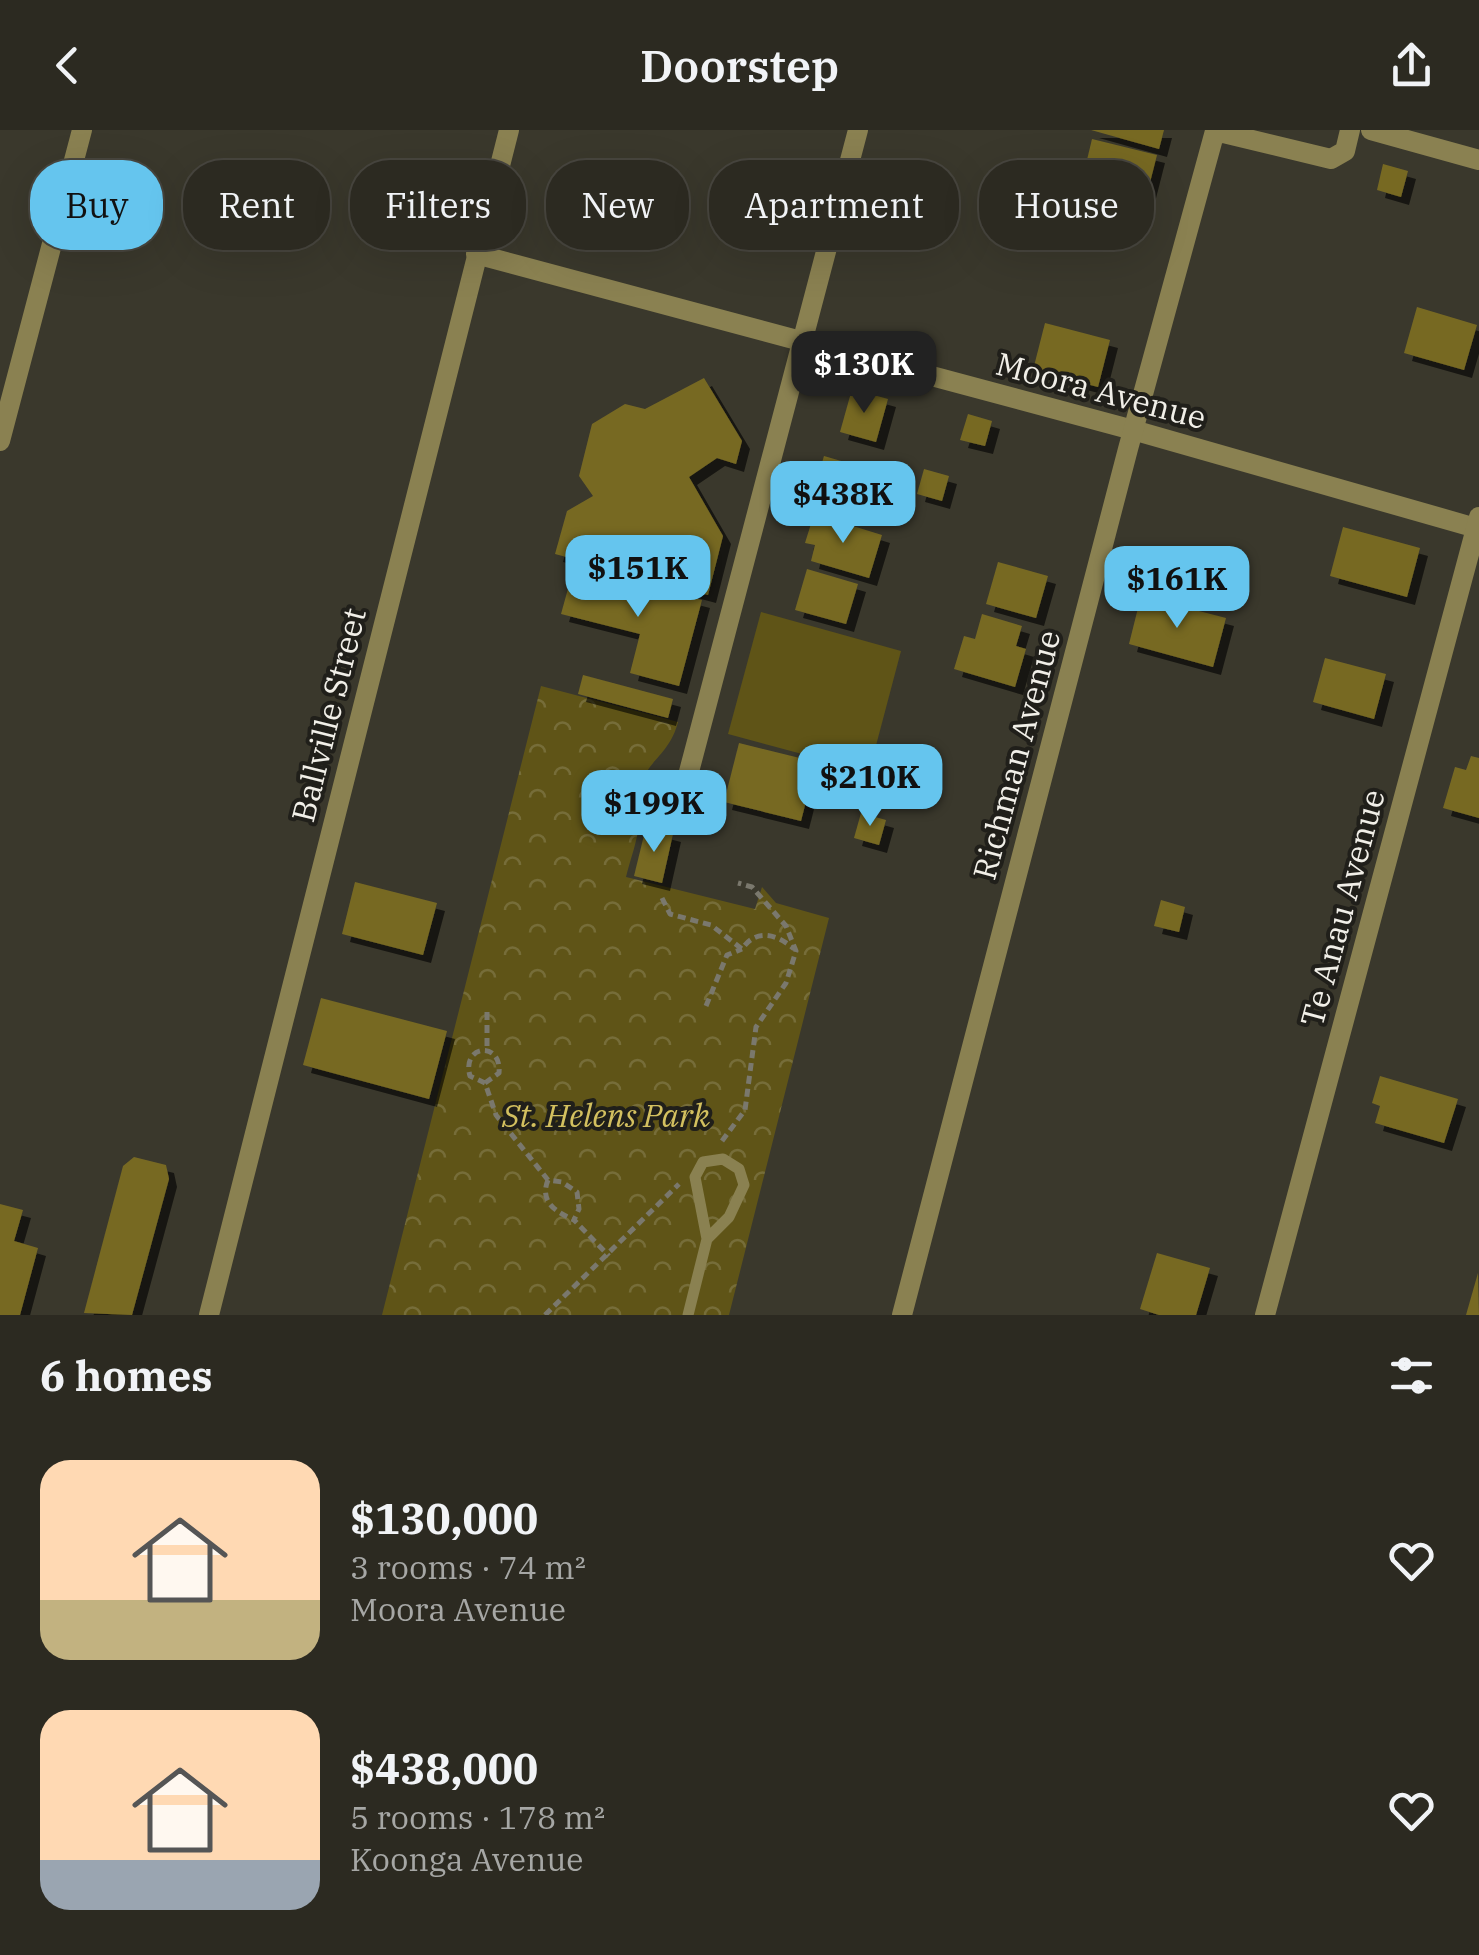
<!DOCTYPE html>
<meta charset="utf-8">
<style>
:root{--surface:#2c2a21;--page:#34322a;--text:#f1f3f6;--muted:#a6a7a5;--line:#48463f;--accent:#65c5ee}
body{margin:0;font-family:"IBM Plex Serif",serif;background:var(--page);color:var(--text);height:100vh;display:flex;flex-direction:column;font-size:38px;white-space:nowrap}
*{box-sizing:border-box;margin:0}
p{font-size:32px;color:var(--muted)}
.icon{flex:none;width:55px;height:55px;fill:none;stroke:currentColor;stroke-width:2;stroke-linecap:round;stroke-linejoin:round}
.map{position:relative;height:1185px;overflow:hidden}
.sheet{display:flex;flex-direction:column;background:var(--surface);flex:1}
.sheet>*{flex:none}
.hud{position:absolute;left:30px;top:30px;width:1420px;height:90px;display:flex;gap:20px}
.price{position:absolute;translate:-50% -85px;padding:0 22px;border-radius:20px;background:var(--accent);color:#111;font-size:32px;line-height:65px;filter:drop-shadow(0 2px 5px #0008)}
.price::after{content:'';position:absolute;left:50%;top:60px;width:30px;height:22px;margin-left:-15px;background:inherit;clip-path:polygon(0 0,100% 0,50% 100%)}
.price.selected{background:#222;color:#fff}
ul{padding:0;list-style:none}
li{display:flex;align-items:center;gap:30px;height:250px;padding:0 40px}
li span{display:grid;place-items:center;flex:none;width:280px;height:200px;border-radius:30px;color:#555}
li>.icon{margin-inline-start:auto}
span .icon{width:120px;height:120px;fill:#fffc;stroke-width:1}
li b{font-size:42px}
h2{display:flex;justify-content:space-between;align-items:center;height:120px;padding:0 40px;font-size:42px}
.pill{padding:0 35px;border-radius:40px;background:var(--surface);box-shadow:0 10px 40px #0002,0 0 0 2px var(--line);font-size:35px;line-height:90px}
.pill.selected{background:var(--accent);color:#111}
header{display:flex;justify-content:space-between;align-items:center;height:130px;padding:0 40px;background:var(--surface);font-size:45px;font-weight:600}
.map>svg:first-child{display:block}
.park{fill:url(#park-crowns)}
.garden{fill:#5f5417}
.building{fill:#776924;filter:url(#shadow)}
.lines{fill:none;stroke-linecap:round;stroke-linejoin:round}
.path{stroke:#7a786d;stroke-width:5;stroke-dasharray:8 5;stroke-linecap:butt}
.lane{stroke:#8a8151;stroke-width:11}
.street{stroke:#8a8151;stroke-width:20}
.labels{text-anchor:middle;stroke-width:8;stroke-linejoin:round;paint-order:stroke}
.street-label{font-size:32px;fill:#f1efe8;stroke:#201f1a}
.park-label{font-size:32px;font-style:italic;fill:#d3c05f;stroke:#201f1a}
</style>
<header><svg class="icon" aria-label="back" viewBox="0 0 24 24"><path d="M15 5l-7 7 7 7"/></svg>Doorstep<svg class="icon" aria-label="share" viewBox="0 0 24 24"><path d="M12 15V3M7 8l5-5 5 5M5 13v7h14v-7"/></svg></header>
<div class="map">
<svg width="1479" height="1185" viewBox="0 0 1479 1185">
<defs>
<pattern id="park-crowns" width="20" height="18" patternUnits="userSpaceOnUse" patternTransform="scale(2.5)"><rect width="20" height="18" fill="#5f5417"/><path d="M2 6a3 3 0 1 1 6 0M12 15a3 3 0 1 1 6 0" fill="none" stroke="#766d39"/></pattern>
<filter id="shadow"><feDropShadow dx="8" dy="8" stdDeviation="0" flood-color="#0009"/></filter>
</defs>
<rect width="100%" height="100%" fill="#3a382c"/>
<path class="park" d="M541,556L678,592C670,623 650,629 641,653C636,667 639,678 639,692C638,710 630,730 626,747L755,779L762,757L776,773L829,788L729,1185H382Z"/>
<path class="garden" d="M761,482L901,521L869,642L728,604Z"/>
<g class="building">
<path d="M1091,0H1164L1159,19Z"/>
<path d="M1092,9L1157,25L1145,72L1081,55Z"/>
<path d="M1383,34L1408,41L1401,67L1377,60Z"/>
<path d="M1417,177L1477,195L1464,240L1404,223Z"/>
<path d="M1045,193L1110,210L1098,257L1033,240Z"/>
<path d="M704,248L742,311L736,334L717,328L689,347L723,406L708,465L555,424L567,381L593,366L579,346L592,294L625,274L645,279Z"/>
<path d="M852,259L888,269L876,312L840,302Z"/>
<path d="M968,284L992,291L985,316L960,310Z"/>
<path d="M824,326L886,344L874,384L812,366Z"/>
<path d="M924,339L949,346L942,371L917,364Z"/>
<path d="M814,384L882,405L869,448L811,431L815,415L805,413Z"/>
<path d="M1343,397L1420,418L1407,467L1330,446Z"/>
<path d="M998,432L1048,446L1036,488L986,474Z"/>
<path d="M574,437L702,470L679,556L630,543L640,504L561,484Z"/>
<path d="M807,439L858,454L846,494L795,480Z"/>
<path d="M1141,466L1226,488L1213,537L1129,514Z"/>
<path d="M982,484L1022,496L1016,516L1026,519L1015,557L954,539L964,506L975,509Z"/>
<path d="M1325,528L1386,544L1374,589L1313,572Z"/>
<path d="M583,545L673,569L668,588L578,564Z"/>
<path d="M739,613L816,632L801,691L724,672Z"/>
<path d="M1471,626L1479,628V688L1443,678L1455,637L1466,640Z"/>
<path d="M861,683L886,690L879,715L854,708Z"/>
<path d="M646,697L673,704L662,753L634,746Z"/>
<path d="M355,752L437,773L423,825L342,804Z"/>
<path d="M1161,770L1185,777L1179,802L1154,796Z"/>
<path d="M321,868L447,901L429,969L303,935Z"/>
<path d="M1380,946L1458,969L1444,1013L1375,993L1380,976L1372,973Z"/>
<path d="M134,1027L166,1035L169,1049L132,1185L84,1183L123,1036Z"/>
<path d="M0,1074L23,1080L14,1111L38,1118L20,1185H0Z"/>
<path d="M1157,1123L1210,1138L1196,1185H1159L1140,1179Z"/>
<path d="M1478,1143L1479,1185H1466Z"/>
</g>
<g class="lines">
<g class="path">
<path d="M662,768L670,784L711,795L742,819C756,798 777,804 794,819"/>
<path d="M706,876L727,825L742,819"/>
<path d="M487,882V921"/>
<path d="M485,953L499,943C502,910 461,915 470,946L485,953L496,985L548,1050L562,1052L577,1062L579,1079L574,1090L609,1126"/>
<path d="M722,1011L745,980L756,897L786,853L796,821L786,796L752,757L738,753"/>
<path d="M548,1050C539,1072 556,1082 574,1090"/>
<path d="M545,1185L679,1054"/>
</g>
<path class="lane" d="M688,1185L707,1109L695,1047L703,1032L723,1029L739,1039L744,1055L729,1087L707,1109"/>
<g class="street">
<path d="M1371,0L1479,30"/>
<path d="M476,124L1133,300L1476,398"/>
<path d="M0,311L82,0"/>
<path d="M686,653L858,0"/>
<path d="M209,1185L509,0"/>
<path d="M902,1185L1128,319L1215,1L1331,29L1345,21L1350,0"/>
<path d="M1265,1185L1479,387"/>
</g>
</g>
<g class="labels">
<g class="street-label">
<text transform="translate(1101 261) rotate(15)" y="11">Moora Avenue</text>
<text transform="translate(329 585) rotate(-76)" y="11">Ballville Street</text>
<text transform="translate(1017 625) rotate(-75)" y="11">Richman Avenue</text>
<text transform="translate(1343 778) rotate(-75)" y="11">Te Anau Avenue</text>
</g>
<g class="park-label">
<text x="606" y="997">St. Helens Park</text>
</g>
</g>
</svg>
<b class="price selected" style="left:864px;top:286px">$130K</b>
<b class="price" style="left:843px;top:416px">$438K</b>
<b class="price" style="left:638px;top:490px">$151K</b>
<b class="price" style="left:1177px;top:501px">$161K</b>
<b class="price" style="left:870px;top:699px">$210K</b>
<b class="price" style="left:654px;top:725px">$199K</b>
<div class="hud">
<a class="pill selected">Buy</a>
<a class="pill">Rent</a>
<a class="pill">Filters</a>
<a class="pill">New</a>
<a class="pill">Apartment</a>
<a class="pill">House</a>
</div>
</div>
<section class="sheet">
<h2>6 homes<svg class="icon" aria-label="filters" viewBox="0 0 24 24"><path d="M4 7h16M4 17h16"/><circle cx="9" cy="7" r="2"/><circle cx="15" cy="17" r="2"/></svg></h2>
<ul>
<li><span style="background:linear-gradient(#ffd9b3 70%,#c2b280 0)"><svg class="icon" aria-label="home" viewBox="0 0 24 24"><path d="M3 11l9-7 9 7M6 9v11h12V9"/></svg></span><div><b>$130,000</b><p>3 rooms · 74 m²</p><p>Moora Avenue</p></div><svg class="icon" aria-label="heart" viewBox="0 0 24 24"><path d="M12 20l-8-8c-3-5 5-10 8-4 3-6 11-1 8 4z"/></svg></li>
<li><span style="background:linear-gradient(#ffd9b3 75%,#9aa5b1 0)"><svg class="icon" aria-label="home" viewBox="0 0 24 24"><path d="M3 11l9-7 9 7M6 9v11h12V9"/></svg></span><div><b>$438,000</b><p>5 rooms · 178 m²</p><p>Koonga Avenue</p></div><svg class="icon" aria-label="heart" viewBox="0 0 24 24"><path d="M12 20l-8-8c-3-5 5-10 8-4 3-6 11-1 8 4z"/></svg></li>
</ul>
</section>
